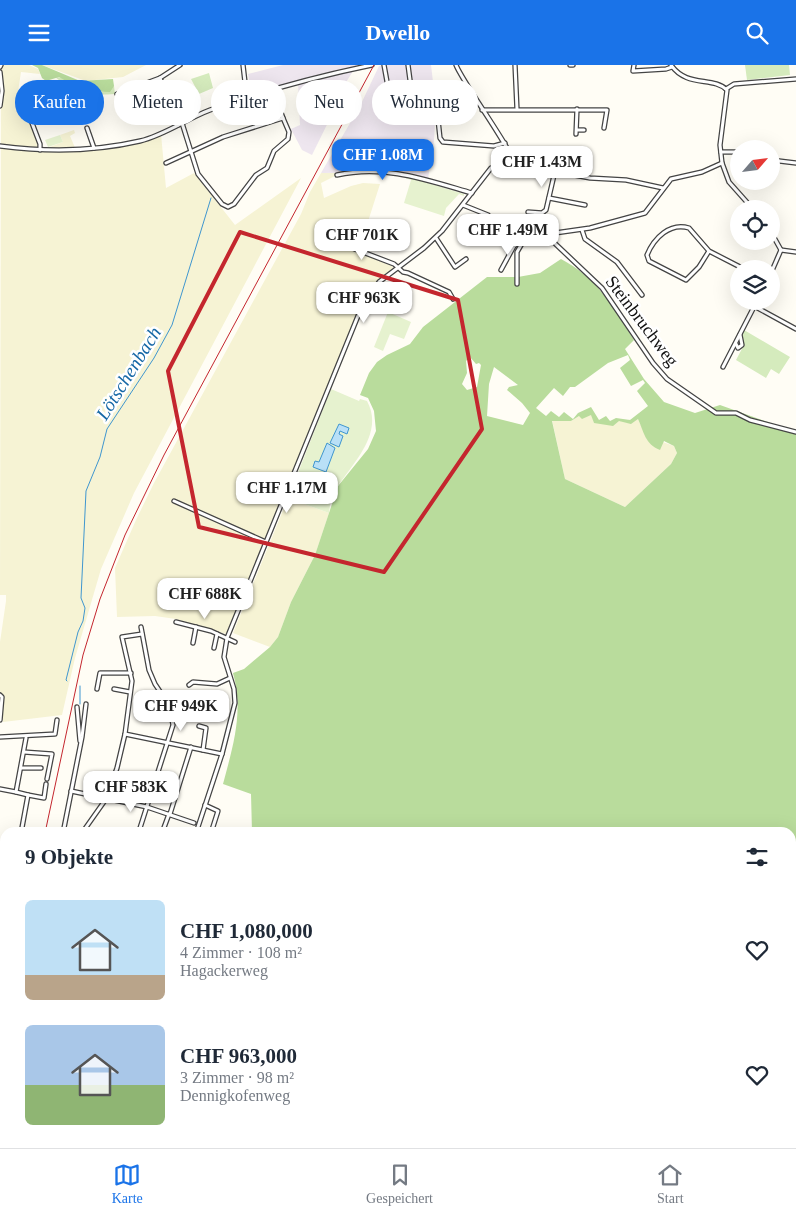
<!DOCTYPE html>
<html lang="de">
<meta charset="utf-8">
<style>
:root{--surface:#fff;--page:#f2f2f3;--text:#1f2937;--muted:#747a83;--line:#e0e1e3;--accent:#1a73e8}
body{margin:0;font-family:"Times New Roman",serif;background:var(--page);color:var(--text);height:100vh;display:flex;flex-direction:column;font-size:19px;white-space:nowrap}
*{box-sizing:border-box;margin:0}
p{font-size:16px;color:var(--muted)}
.icon{flex:none;width:28px;height:28px;fill:none;stroke:currentColor;stroke-width:2;stroke-linecap:round;stroke-linejoin:round}
.map{position:relative;flex:1;overflow:hidden}
.sheet{position:absolute;left:0px;top:762px;width:796px;height:321px;display:flex;flex-direction:column;background:var(--surface);border-radius:15px 15px 0 0;box-shadow:0 5px 20px #0002}
.sheet>*{flex:none}
.banner{position:absolute;left:15px;top:15px;width:500px;height:45px;display:flex;gap:10px}
.needle{width:32px;rotate:62deg}
.controls{position:absolute;left:730px;top:75px;display:grid;gap:10px}
.controls a{display:grid;place-items:center;width:50px;height:50px;border-radius:50%;background:var(--surface);box-shadow:0 5px 20px #0002;font-size:25px}
.price{position:absolute;translate:-50% -42px;padding:0 11px;border-radius:10px;background:#fff;color:#222;font-size:16px;line-height:32px;filter:drop-shadow(0 1px 2px #0008)}
.price::after{content:'';position:absolute;left:50%;top:30px;width:15px;height:11px;margin-left:-8px;background:inherit;clip-path:polygon(0 0,100% 0,50% 100%)}
.price.selected{background:var(--accent);color:#fff}
ul{padding:0;list-style:none}
li{display:flex;align-items:center;gap:15px;height:125px;padding:0 25px}
li span{display:grid;place-items:center;flex:none;width:140px;height:100px;border-radius:8px;color:#555}
li>.icon{margin-inline-start:auto}
span .icon{width:60px;height:60px;fill:#fffc;stroke-width:1}
li b{font-size:21px}
h2{display:flex;justify-content:space-between;align-items:center;height:60px;padding:0 25px;font-size:21px}
.chip{padding:0 18px;border-radius:22px;background:var(--surface);box-shadow:0 5px 20px #0002;font-size:18px;line-height:45px}
.chip.selected{background:var(--accent);color:#fff}
header{display:flex;justify-content:space-between;align-items:center;height:65px;padding:0 25px;background:var(--accent);color:#fff;font-size:22px;font-weight:700}
.menu{display:flex;justify-content:space-around;align-items:center;height:70px;border-top:1px solid var(--line);background:var(--surface);font-size:14px;color:var(--muted)}
.menu a{display:grid;justify-items:center;gap:2px}
.menu .selected{color:var(--accent)}
.map>svg:first-child{display:block}
.industrial{fill:#eee6ef}
.farmland{fill:#f6f3d4}
.green{fill:#d5ebbd}
.forest{fill:#b9dc9c;fill-rule:evenodd}
.pitch{fill:#e6f2cf}
.water{fill:#b9e0f7;stroke:#3f96cf}
.lines{fill:none;stroke-linecap:round;stroke-linejoin:round}
.stream{stroke:#3f96cf;stroke-width:1}
.minor-casing{stroke:#444;stroke-width:5.5}
.minor{stroke:#fff;stroke-width:3}
.tram{stroke:#c4262e;stroke-width:1}
.rail{stroke:#c4262e;stroke-width:1}
.marked{fill:none;stroke:#c4262e;stroke-width:4;stroke-linejoin:round}
.labels{text-anchor:middle;stroke-width:5;stroke-linejoin:round;paint-order:stroke}
.street-label{font-size:18px;fill:#111;stroke:#fff}
.water-label{font-size:19px;font-style:italic;fill:#1768a6;stroke:#fff}
</style>
<header><svg class="icon" aria-label="menu" viewBox="0 0 24 24"><path d="M4 6h16M4 12h16M4 18h16"/></svg>Dwello<svg class="icon" aria-label="search" viewBox="0 0 24 24"><circle cx="10" cy="10" r="6"/><path d="M15 15l6 6"/></svg></header>
<div class="map">
<svg width="796" height="1083" viewBox="0 0 796 1083">
<rect width="100%" height="100%" fill="#fffdf5"/>
<g class="industrial">
<path d="M283,0H363L361,5L353,6L345,19L346,21L312,90L302,85L291,64L300,60L298,16L252,30L248,9Z"/>
<path d="M385,0H431L436,42L434,75L428,114L401,107L321,108L360,41L379,1Z"/>
</g>
<g class="farmland">
<path d="M1,0H29L38,4L40,9L21,7L18,27L38,75L37,85L46,86L47,83L63,77L60,70L74,65L75,68L70,71L76,85L122,80L161,69L166,123L194,108L235,160L301,113L134,428L101,504L75,593L62,650L3,657V631H0V577L6,536V530H0Z"/>
<path d="M42,0H146L123,12L86,16Z"/>
<path d="M321,108H341L321,118L324,133L351,121L363,118L380,119L364,169L339,159L332,177L392,201L393,203L372,222L357,248L226,569L176,554L155,551L117,552L115,503L136,455L154,418L301,149L310,127Z"/>
<path d="M592,350L594,358L638,354L646,371L674,381L677,388L671,399L625,442L565,414L552,355L571,356L579,351Z"/>
<path d="M288,433L329,448L315,490L291,537L278,572L270,582L233,568Z"/>
<path d="M796,782V982L791,980V786Z"/>
<path d="M228,1079H358L354,1083H229Z"/>
<path d="M499,1079H596L605,1083H621H497Z"/>
</g>
<g class="green">
<path d="M745,0H789L790,10L747,15Z"/>
<path d="M209,8L213,23L199,29L191,14Z"/>
<path d="M55,12C73,11 91,39 114,21L115,29C87,31 77,29 55,12Z"/>
<path d="M744,265L790,292L779,309L771,304L766,313L736,295L744,280L742,273Z"/>
</g>
<g class="forest">
<path d="M32,0H42L80,16L113,14L114,21L110,27C93,27 75,22 59,12L46,16L42,13L38,3Z"/>
<path d="M561,194C597,213 613,241 634,275L625,284L644,314L664,337L695,348L720,340L796,367V782L791,786V768L252,767L251,729L223,719C233,681 244,647 233,608L244,604L270,582L278,572L291,537L315,490L338,421L368,384L376,366L374,346L368,333L360,330L369,308L377,297L387,290L410,279L423,262L487,212H518L540,208ZM628,290L630,295L620,303L631,321L643,315L645,318L637,326L648,341L630,355L616,353L610,356L606,351L599,355L591,342L578,348L573,354L564,347L559,352L551,346L546,351L536,343L554,323L563,331L570,322H575L608,298ZM470,292L476,299L479,298L481,300L477,322L467,325L462,319L467,308L466,296ZM494,302L518,320L509,322L507,325L522,338L530,348L523,360L487,351L489,319ZM591,350L594,358L613,361L619,356L631,359L638,354C644,367 645,379 660,385L664,376L674,381L677,388L671,399L625,442L565,414L552,356H571L579,351L582,354Z"/>
<path d="M791,980L796,982V1083H605L596,1079H791Z"/>
<path d="M63,1079H88L91,1083H66Z"/>
<path d="M414,1079H499L497,1083H410Z"/>
</g>
<g class="pitch">
<path d="M60,70L63,77L48,82L45,75Z"/>
<path d="M405,111L464,129V131L459,129L446,143L444,151L404,138L411,115L405,113Z"/>
<path d="M388,247L411,257L404,274L390,269L383,286L374,282Z"/>
<path d="M331,324L359,336L360,334L367,336C384,367 355,396 338,421L332,425L329,448L288,433Z"/>
<path d="M380,1079H409L410,1083H379Z"/>
</g>
<g class="water">
<path d="M339,359L349,363L347,369L340,366L339,369L343,371L339,382L330,378Z"/>
<path d="M327,378L335,383L326,407L313,402L315,396L319,397Z"/>
</g>
<g class="lines">
<g class="stream">
<path d="M67,616L66,615L78,567L83,556L85,543L81,533L86,426L100,392L107,364L154,293L172,260L211,133"/>
<path d="M80,621V639"/>
</g>
<defs>
<g id="minor">
<path d="M243,0L247,34"/>
<path d="M384,0L392,44L437,45L440,73L443,77L494,81L505,78"/>
<path d="M408,0L414,45"/>
<path d="M456,0C463,18 513,86 512,95"/>
<path d="M515,0L517,44"/>
<path d="M570,0H573"/>
<path d="M634,0L633,6L666,4L672,2"/>
<path d="M671,0C687,23 713,11 727,25L720,80L722,98L729,117L753,144"/>
<path d="M0,2L1,0"/>
<path d="M0,7L2,26L0,41"/>
<path d="M160,13L178,60"/>
<path d="M726,24L734,19L796,14"/>
<path d="M117,29L160,13L180,0"/>
<path d="M482,45H607L604,63"/>
<path d="M182,58L198,109L222,139L228,142L234,139L256,110L267,103L274,86L288,74L289,67L283,53"/>
<path d="M87,63L94,83"/>
<path d="M577,65H584"/>
<path d="M576,69L577,44"/>
<path d="M0,81C47,87 93,87 140,76C165,70 186,54 210,45C263,26 318,11 372,0"/>
<path d="M40,85V79L24,37L48,27"/>
<path d="M721,87H739"/>
<path d="M512,95L521,100L590,113L626,115L663,123"/>
<path d="M771,95L796,98"/>
<path d="M166,98L223,72L283,53L273,26"/>
<path d="M337,110C384,99 427,115 472,128"/>
<path d="M549,133L585,140"/>
<path d="M463,140L488,150"/>
<path d="M528,147L542,148L546,145L555,106"/>
<path d="M582,165L585,174L617,197L642,230"/>
<path d="M771,167L781,185"/>
<path d="M545,169L602,223L653,298L667,314L716,348H736L750,355L796,367"/>
<path d="M436,173L455,202L466,194"/>
<path d="M334,176L394,199L403,207L408,208L449,227L453,234"/>
<path d="M781,185L796,187"/>
<path d="M709,186L689,163C670,157 654,173 647,190L649,196L686,215L699,202L709,186L744,204"/>
<path d="M501,205L514,181L527,172L590,163L645,148L671,114L702,107L722,98"/>
<path d="M771,208L781,185"/>
<path d="M517,219V187L524,175"/>
<path d="M754,241L796,264"/>
<path d="M736,279L738,283L742,280L740,270"/>
<path d="M723,302L757,236"/>
<path d="M174,436L266,477"/>
<path d="M176,557L211,566L235,577"/>
<path d="M193,578L196,562"/>
<path d="M214,583L217,569"/>
<path d="M189,620L193,617L217,619L230,613"/>
<path d="M97,624L100,608H131"/>
<path d="M114,624L130,627"/>
<path d="M0,630L2,632L0,655"/>
<path d="M77,642L80,676"/>
<path d="M172,647L189,649L188,646"/>
<path d="M199,661L206,663L203,685"/>
<path d="M125,669L222,689"/>
<path d="M0,672L55,669L57,655"/>
<path d="M24,687L52,689L47,714"/>
<path d="M21,703H41"/>
<path d="M0,724L16,727"/>
<path d="M71,726L147,742L194,758"/>
<path d="M28,730L44,733L46,719"/>
<path d="M205,740L218,746L211,768"/>
<path d="M170,749L191,682"/>
<path d="M21,768L28,730L16,727L26,673"/>
<path d="M63,768L82,672L86,639"/>
<path d="M82,768L106,734L117,703L125,669L132,616L122,572L142,569"/>
<path d="M137,768L140,763L173,660L169,640L155,619L149,605L141,562"/>
<path d="M162,768L169,749"/>
<path d="M196,768L222,689L235,638L234,624L224,592L227,573L360,246L379,217L424,183L442,166L491,103L512,95"/>
<path d="M0,800L5,801"/>
<path d="M0,855H4L5,849"/>
<path d="M791,887L796,884"/>
<path d="M0,922L5,925"/>
<path d="M42,1079L44,1083"/>
<path d="M96,1079L100,1083"/>
<path d="M156,1079L159,1083"/>
<path d="M354,1083L359,1079"/>
</g>
</defs>
<use href="#minor" class="minor-casing"/>
<use href="#minor" class="minor"/>
<g class="tram">
<path d="M0,926L5,929"/>
<path d="M0,1050L5,1033"/>
</g>
<g class="rail">
<path d="M45,768L83,590L100,534L125,470L164,390L374,0"/>
<path d="M0,973L2,959"/>
<path d="M1,993L5,971"/>
<path d="M0,1020L4,988"/>
</g>
</g>
<path class="marked" d="M240,167L458,235L482,364L384,507L199,462L168,306Z"/>
<g class="labels">
<g class="street-label">
<text transform="translate(642 256) rotate(53)" y="6">Steinbruchweg</text>
</g>
<g class="water-label">
<text transform="translate(128 308) rotate(-58)" y="7">Lötschenbach</text>
</g>
</g>
</svg>
<div class="controls">
<a><svg class="needle" viewBox="-14 -14 28 28"><path d="M0-13l5 13h-10z" fill="#e53935"/><path d="M0 13l5-13h-10z" fill="#747a83"/></svg></a>
<a><svg class="icon" aria-label="locate" viewBox="0 0 24 24"><circle cx="12" cy="12" r="6"/><path d="M12 2v4M12 18v4M2 12h4M18 12h4"/></svg></a>
<a><svg class="icon" aria-label="layers" viewBox="0 0 24 24"><path d="M12 4l9 5-9 5-9-5zM3 14l9 5 9-5"/></svg></a>
</div>
<b class="price selected" style="left:383px;top:116px">CHF 1.08M</b>
<b class="price" style="left:542px;top:123px">CHF 1.43M</b>
<b class="price" style="left:508px;top:191px">CHF 1.49M</b>
<b class="price" style="left:362px;top:196px">CHF 701K</b>
<b class="price" style="left:364px;top:259px">CHF 963K</b>
<b class="price" style="left:287px;top:449px">CHF 1.17M</b>
<b class="price" style="left:205px;top:555px">CHF 688K</b>
<b class="price" style="left:181px;top:667px">CHF 949K</b>
<b class="price" style="left:131px;top:748px">CHF 583K</b>
<div class="banner">
<a class="chip selected">Kaufen</a>
<a class="chip">Mieten</a>
<a class="chip">Filter</a>
<a class="chip">Neu</a>
<a class="chip">Wohnung</a>
</div>
<section class="sheet">
<h2>9 Objekte<svg class="icon" aria-label="filters" viewBox="0 0 24 24"><path d="M4 7h16M4 17h16"/><circle cx="9" cy="7" r="2"/><circle cx="15" cy="17" r="2"/></svg></h2>
<ul>
<li><span style="background:linear-gradient(#bfe0f5 75%,#b9a48a 0)"><svg class="icon" aria-label="home" viewBox="0 0 24 24"><path d="M3 11l9-7 9 7M6 9v11h12V9"/></svg></span><div><b>CHF 1,080,000</b><p>4 Zimmer · 108 m²</p><p>Hagackerweg</p></div><svg class="icon" aria-label="heart" viewBox="0 0 24 24"><path d="M12 20l-8-8c-3-5 5-10 8-4 3-6 11-1 8 4z"/></svg></li>
<li><span style="background:linear-gradient(#a9c7e8 60%,#8fb573 0)"><svg class="icon" aria-label="home" viewBox="0 0 24 24"><path d="M3 11l9-7 9 7M6 9v11h12V9"/></svg></span><div><b>CHF 963,000</b><p>3 Zimmer · 98 m²</p><p>Dennigkofenweg</p></div><svg class="icon" aria-label="heart" viewBox="0 0 24 24"><path d="M12 20l-8-8c-3-5 5-10 8-4 3-6 11-1 8 4z"/></svg></li>
</ul>
</section>
</div>
<nav class="menu">
<a class="selected"><svg class="icon" aria-label="map" viewBox="0 0 24 24"><path d="M3 6l6-2 6 2 6-2v14l-6 2-6-2-6 2zM9 4v14M15 6v14"/></svg>Karte</a>
<a><svg class="icon" aria-label="saved" viewBox="0 0 24 24"><path d="M7 4h10v16l-5-4-5 4z"/></svg>Gespeichert</a>
<a><svg class="icon" aria-label="home" viewBox="0 0 24 24"><path d="M3 11l9-7 9 7M6 9v11h12V9"/></svg>Start</a>
</nav>
